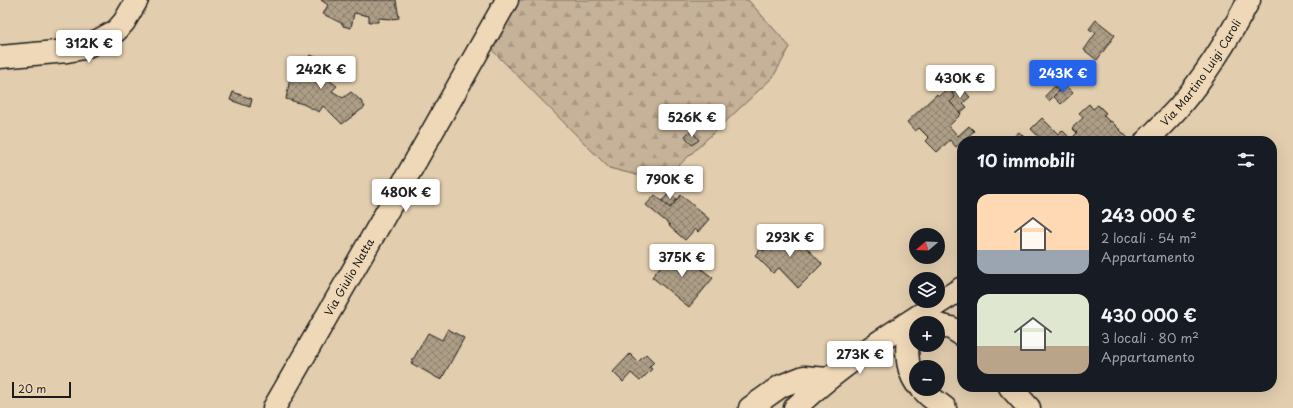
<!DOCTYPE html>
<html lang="it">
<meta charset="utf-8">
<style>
:root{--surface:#171b24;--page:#20242c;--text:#f1f3f6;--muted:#9ea1a6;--accent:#2563eb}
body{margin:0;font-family:"Playpen Sans",sans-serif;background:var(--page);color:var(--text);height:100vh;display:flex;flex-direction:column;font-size:15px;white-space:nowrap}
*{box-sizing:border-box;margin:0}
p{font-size:13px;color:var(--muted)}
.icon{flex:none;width:22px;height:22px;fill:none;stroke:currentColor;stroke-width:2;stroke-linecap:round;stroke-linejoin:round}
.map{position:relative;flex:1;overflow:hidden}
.side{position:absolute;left:957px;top:136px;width:320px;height:256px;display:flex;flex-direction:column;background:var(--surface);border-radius:16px;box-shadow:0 4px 16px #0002}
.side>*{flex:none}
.needle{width:26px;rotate:251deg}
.tools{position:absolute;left:909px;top:228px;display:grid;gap:8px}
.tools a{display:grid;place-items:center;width:36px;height:36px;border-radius:50%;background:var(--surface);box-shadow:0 4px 16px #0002;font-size:20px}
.scale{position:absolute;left:12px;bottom:10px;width:59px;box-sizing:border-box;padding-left:4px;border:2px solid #1c1c1c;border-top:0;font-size:11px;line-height:14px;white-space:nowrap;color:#1c1c1c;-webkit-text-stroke:3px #efd8b7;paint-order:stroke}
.price{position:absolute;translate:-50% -34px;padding:0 9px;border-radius:4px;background:#fff;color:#222;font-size:13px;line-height:26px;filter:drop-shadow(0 1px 2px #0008)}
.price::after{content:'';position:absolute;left:50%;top:24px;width:12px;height:9px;margin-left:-6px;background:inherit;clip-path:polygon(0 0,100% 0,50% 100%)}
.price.active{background:var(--accent);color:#fff}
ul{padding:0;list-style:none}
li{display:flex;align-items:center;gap:12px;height:100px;padding:0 20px}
li span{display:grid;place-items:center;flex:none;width:112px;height:80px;border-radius:12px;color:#555}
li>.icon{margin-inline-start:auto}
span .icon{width:48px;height:48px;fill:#fffc;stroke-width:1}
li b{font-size:17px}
h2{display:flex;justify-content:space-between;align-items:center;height:48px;padding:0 20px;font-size:17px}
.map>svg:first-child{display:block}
.forest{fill:url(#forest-firs);stroke:#70675a}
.building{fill:url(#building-cross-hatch);stroke:#1c1c1c}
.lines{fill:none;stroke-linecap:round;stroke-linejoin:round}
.minor-casing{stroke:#1c1c1c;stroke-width:25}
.highway-casing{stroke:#1c1c1c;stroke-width:25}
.minor{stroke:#efd8b7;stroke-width:22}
.highway{stroke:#efd8b7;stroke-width:22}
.labels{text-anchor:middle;stroke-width:3.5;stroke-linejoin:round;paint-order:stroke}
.street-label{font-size:11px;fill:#1c1c1c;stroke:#efd8b7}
</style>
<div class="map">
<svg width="1293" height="408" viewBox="0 0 1293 408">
<defs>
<pattern id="forest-firs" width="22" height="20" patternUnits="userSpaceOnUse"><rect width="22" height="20" fill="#c5b298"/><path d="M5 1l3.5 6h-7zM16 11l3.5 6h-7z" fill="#a99882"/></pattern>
<pattern id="building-cross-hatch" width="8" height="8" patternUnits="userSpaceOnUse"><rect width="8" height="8" fill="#ae9e87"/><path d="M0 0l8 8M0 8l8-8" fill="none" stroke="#8d806e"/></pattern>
</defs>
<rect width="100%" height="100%" fill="#e2cdae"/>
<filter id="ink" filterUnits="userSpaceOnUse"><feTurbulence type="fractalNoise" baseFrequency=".025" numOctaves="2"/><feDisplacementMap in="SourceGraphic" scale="8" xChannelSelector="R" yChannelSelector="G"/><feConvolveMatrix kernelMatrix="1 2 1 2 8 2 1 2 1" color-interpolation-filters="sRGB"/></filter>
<g filter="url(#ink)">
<path class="forest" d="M516,0H748L790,47L773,77L675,169L648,178L609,168L489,47Z"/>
<g class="building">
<path d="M321,0H396L399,18L391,19L378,18V22H369V16L354,13L351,28L343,26V24L323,14L328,5Z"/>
<path d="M1096,20L1115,35L1097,60L1084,50L1096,33L1089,29Z"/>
<path d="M310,55L331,63L333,61L337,64L329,80L337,86L332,91L343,98L351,92L361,101L365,107L342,124L330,112L323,106L319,112L303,104L286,99L293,62L307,65Z"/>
<path d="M959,85L970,97L963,103L967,107L960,113L950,102L955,97L952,93Z"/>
<path d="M1065,85L1073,93L1061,104L1053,96Z"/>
<path d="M1055,86L1059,91L1049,101L1045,96Z"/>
<path d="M948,88L955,97L950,102L961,114L949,126L958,136L969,126L974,131L956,147L950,140L937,152L926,141L929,138L919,128L915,131L907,122L937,94L939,96Z"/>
<path d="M233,92L252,99L250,107L230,100Z"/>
<path d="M1089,104L1093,109L1098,105L1106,113L1103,115L1110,122L1111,121L1128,138L1124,141H1043L1031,129L1042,118L1058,134L1062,130L1071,139L1077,133L1072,128L1083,118L1079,113Z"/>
<path d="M691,130L699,140L692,145L685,136Z"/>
<path d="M1019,132L1028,141H1011L1010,140Z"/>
<path d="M669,193L677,199L670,208L662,201Z"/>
<path d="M655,195L670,208L681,195L709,219L698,232L695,229L685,240L669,226L670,225L646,205Z"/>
<path d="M788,228L822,264L798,288L779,268L773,273L755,255L761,249L763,251Z"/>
<path d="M675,248L713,278L689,307L652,277Z"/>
<path d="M448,329L464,338L441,380L411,363L428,333L442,340Z"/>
<path d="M630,354L638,362L646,354L654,362L649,367L652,369L640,381L631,373L623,382L613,372Z"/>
</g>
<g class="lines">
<defs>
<g id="minor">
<path d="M0,57L67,51L84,48L116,31L124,22L137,0"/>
<path id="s1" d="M1146,141C1157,130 1168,119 1178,108C1206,75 1229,38 1249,0"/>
<path id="s2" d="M274,408L381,222L507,0"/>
<path d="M750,408L781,386L804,377L828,379"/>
<path d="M795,408C844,361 905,325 962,288"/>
</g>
<g id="highway">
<path d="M916,323H909C907,343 904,365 916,383"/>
<path d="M938,325L951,328L962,335"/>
<path d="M1010,387L1029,408"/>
<path d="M922,389L929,396L945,408"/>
</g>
</defs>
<use href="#minor" class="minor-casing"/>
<use href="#highway" class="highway-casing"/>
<use href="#minor" class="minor"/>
<use href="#highway" class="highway"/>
</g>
</g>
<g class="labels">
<g class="street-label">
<text dy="4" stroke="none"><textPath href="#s1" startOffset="88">Via Martino Luigi Caroli</textPath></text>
<text dy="4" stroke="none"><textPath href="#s2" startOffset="151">Via Giulio Natta</textPath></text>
</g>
</g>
</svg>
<div class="tools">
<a><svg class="needle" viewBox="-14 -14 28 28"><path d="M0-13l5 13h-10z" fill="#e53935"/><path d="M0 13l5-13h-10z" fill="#9ea1a6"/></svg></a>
<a><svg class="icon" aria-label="layers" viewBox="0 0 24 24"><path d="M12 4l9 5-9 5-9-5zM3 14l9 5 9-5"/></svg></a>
<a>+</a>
<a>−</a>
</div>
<div class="scale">20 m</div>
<b class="price" style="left:89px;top:64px">312K €</b>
<b class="price" style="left:321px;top:90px">242K €</b>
<b class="price active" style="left:1063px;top:94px">243K €</b>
<b class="price" style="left:960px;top:99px">430K €</b>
<b class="price" style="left:692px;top:138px">526K €</b>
<b class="price" style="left:670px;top:200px">790K €</b>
<b class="price" style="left:406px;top:213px">480K €</b>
<b class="price" style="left:790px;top:258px">293K €</b>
<b class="price" style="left:682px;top:278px">375K €</b>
<b class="price" style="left:860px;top:375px">273K €</b>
<section class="side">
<h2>10 immobili<svg class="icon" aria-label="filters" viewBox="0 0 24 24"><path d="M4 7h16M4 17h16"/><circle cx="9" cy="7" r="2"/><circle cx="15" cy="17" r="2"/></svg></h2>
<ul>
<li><span style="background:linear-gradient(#ffd9b3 70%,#9aa5b1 0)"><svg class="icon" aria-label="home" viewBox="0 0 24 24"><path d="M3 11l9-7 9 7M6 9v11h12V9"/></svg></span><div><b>243 000 €</b><p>2 locali · 54 m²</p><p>Appartamento</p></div></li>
<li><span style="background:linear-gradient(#dfe7d0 65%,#b9a48a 0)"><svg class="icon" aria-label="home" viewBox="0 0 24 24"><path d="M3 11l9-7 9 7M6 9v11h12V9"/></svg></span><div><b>430 000 €</b><p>3 locali · 80 m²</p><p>Appartamento</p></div></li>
</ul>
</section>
</div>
